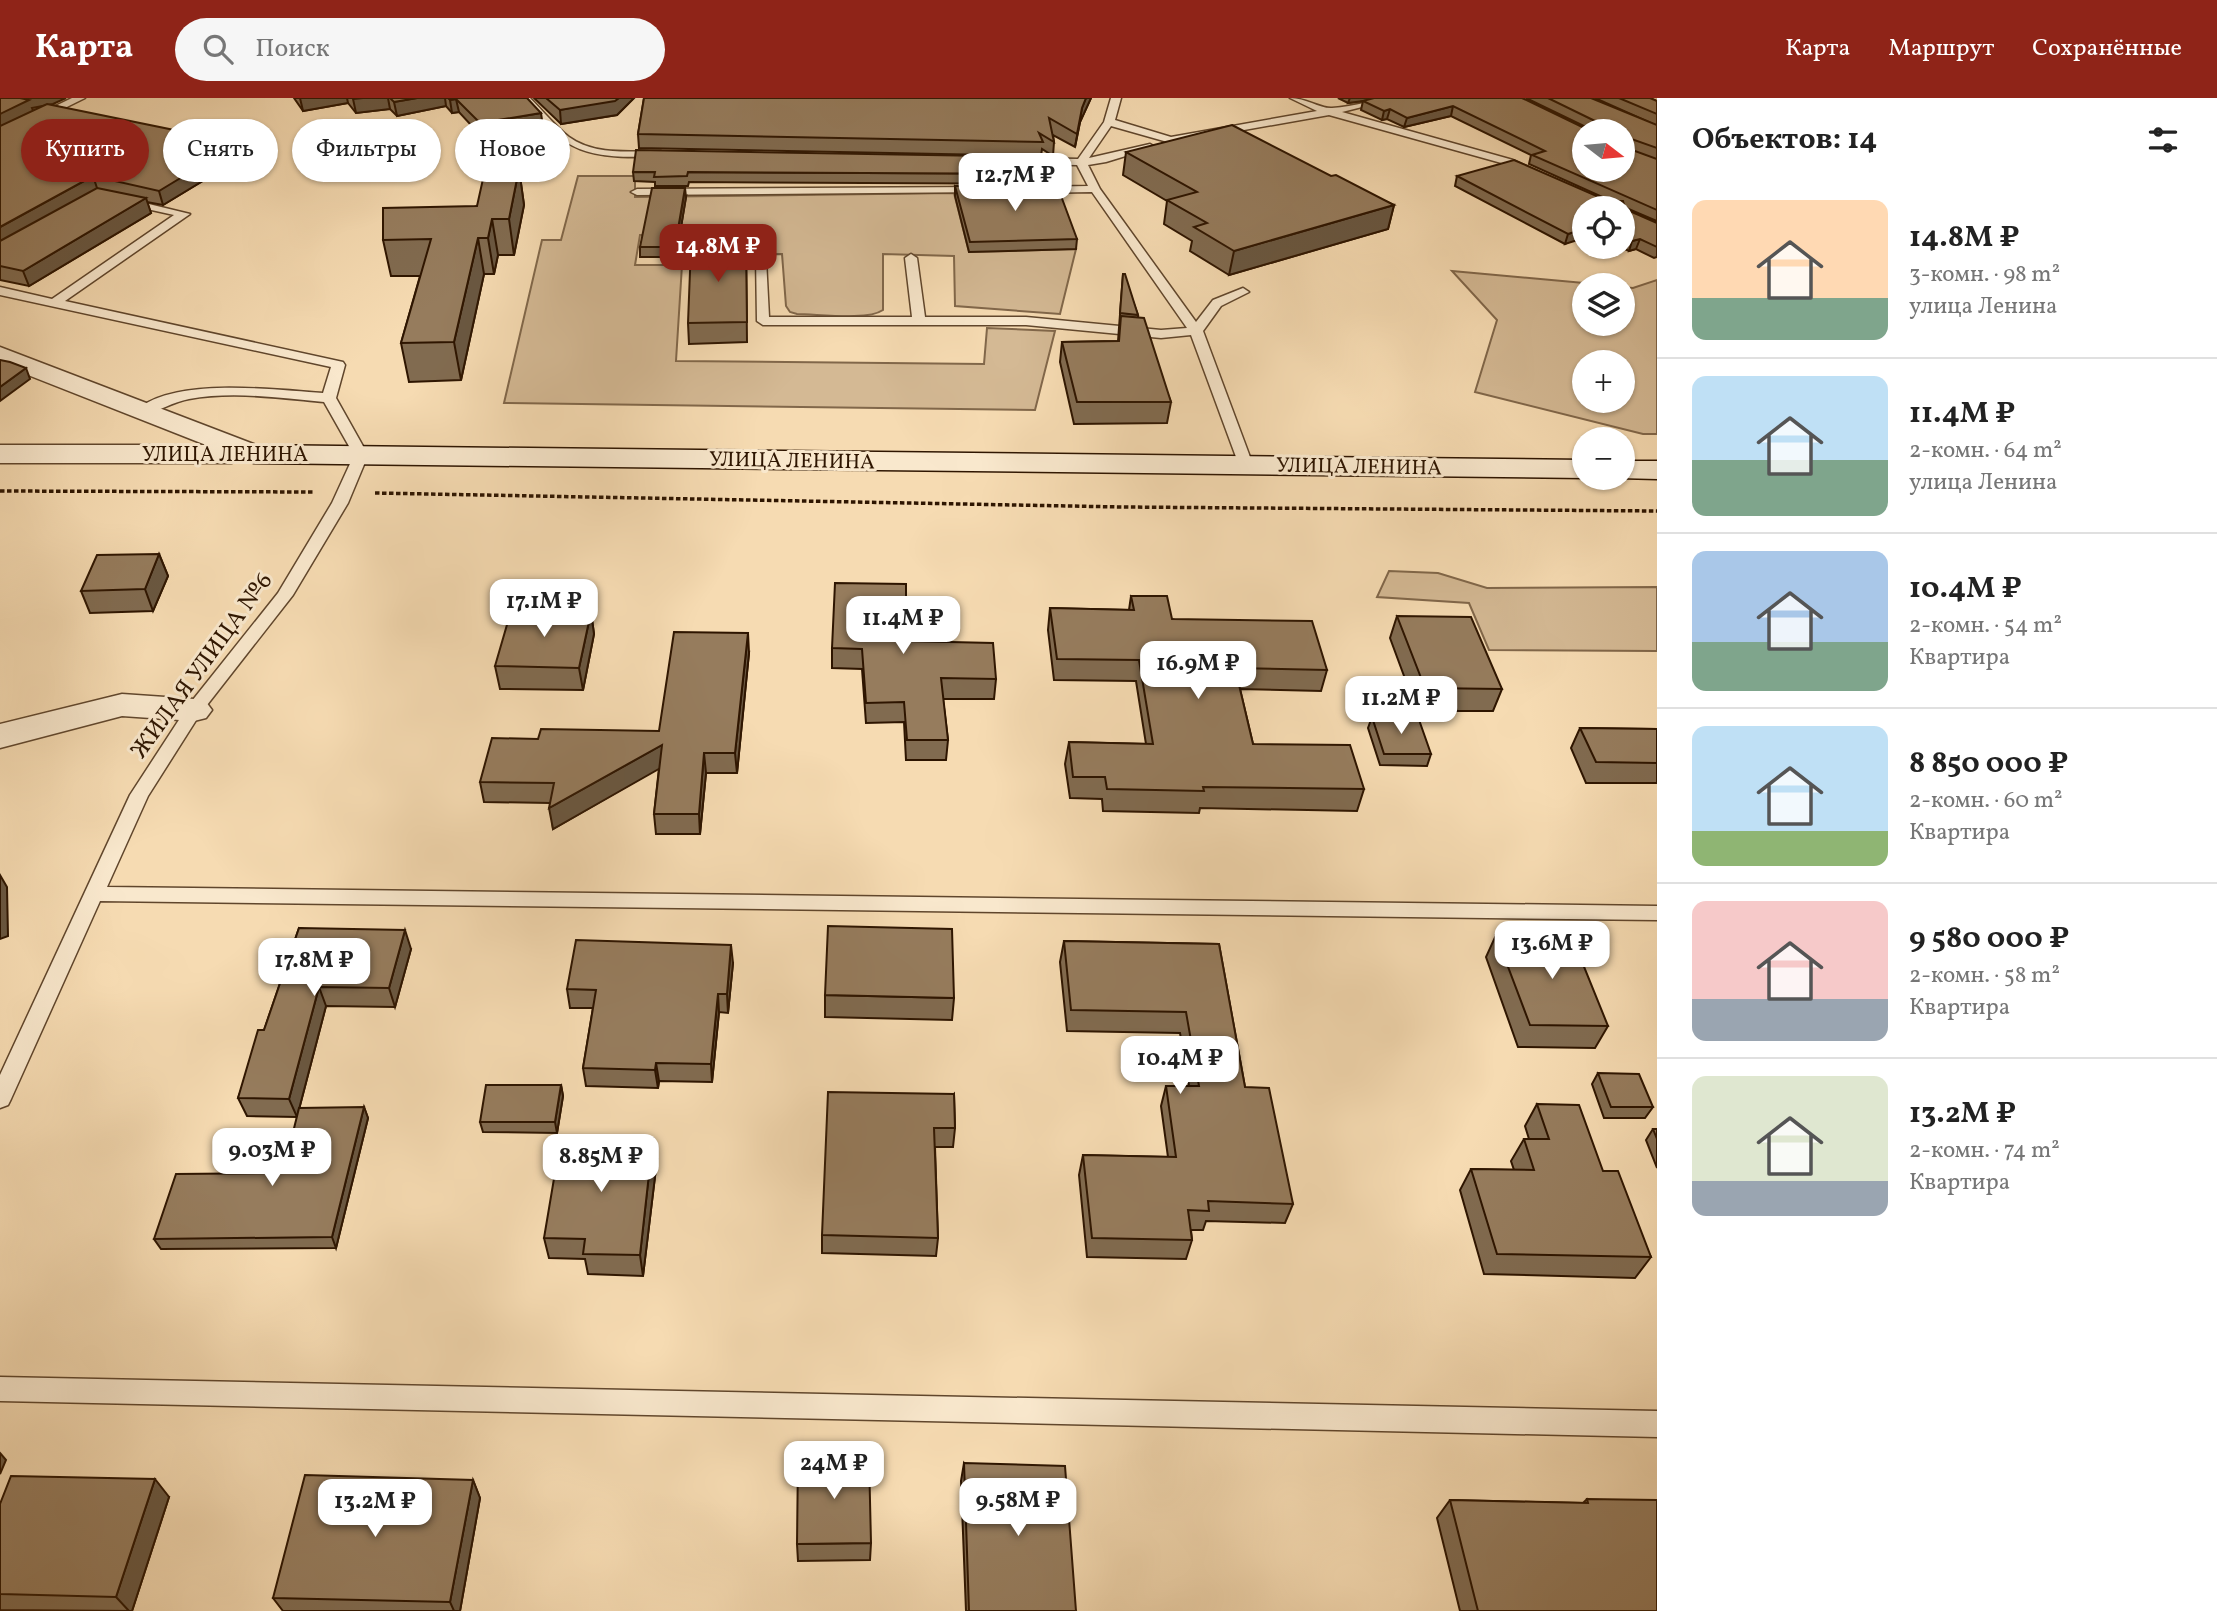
<!DOCTYPE html>
<html lang="ru">
<meta charset="utf-8">
<style>
:root{--surface:#fff;--page:#f6f6f6;--text:#222;--muted:#767676;--line:#e0e0e0;--accent:#8f2418}
body{margin:0;font-family:Vollkorn,serif;background:var(--page);color:var(--text);height:100vh;display:flex;flex-direction:column;font-size:26px;white-space:nowrap}
*{box-sizing:border-box;margin:0}
p{font-size:23px;color:var(--muted)}
.icon{flex:none;width:38px;height:38px;fill:none;stroke:currentColor;stroke-width:2;stroke-linecap:round;stroke-linejoin:round}
.map{position:relative;flex:1;overflow:hidden}
.details{display:flex;flex-direction:column;background:var(--surface);width:560px}
.details>*{flex:none}
.guide{position:absolute;left:21px;top:21px;width:665px;height:63px;display:flex;gap:14px}
.needle{width:46px;rotate:106deg}
.buttons{position:absolute;left:1572px;top:21px;display:grid;gap:14px}
.buttons a{display:grid;place-items:center;width:63px;height:63px;border-radius:50%;background:var(--surface);box-shadow:0 2px 5px #0004;font-size:35px}
.price{position:absolute;translate:-50% -60px;padding:0 16px;border-radius:14px;background:#fff;color:#222;font-size:23px;line-height:46px;filter:drop-shadow(0 2px 4px #0008)}
.price::after{content:'';position:absolute;left:50%;top:42px;width:21px;height:16px;margin-left:-10px;background:inherit;clip-path:polygon(0 0,100% 0,50% 100%)}
.price.on{background:var(--accent);color:#fff}
ul{padding:0;list-style:none}
li{display:flex;align-items:center;gap:21px;height:175px;padding:0 35px}
li+li{border-top:2px solid var(--line)}
li span{display:grid;place-items:center;flex:none;width:196px;height:140px;border-radius:14px;color:#555}
li>.icon{margin-inline-start:auto}
span .icon{width:84px;height:84px;fill:#fffc;stroke-width:1}
li b{font-size:30px}
h2{display:flex;justify-content:space-between;align-items:center;height:84px;padding:0 35px;font-size:30px}
.tag{padding:0 24px;border-radius:32px;background:var(--surface);box-shadow:0 2px 5px #0004;font-size:24px;line-height:63px}
.tag.on{background:var(--accent);color:#fff}
header{display:flex;align-items:center;gap:42px;box-sizing:border-box;height:98px;padding:0 35px;background:var(--accent);color:#fff}
header strong{font-size:33px}
nav{display:flex;gap:38px;margin-inline-start:auto;font-size:24px}
.search{width:490px;height:63px;background:var(--page);display:flex;align-items:center;gap:18px;box-sizing:border-box;padding:0 24px;border-radius:38px;color:var(--muted);font-size:26px}
main{display:flex;flex:1;min-height:0}
.map>svg:first-child{display:block}
.green{fill:#d4b994;stroke:#81674a;stroke-width:2;fill-rule:evenodd}
.lines{fill:none;stroke-linecap:round;stroke-linejoin:round}
.lane-casing{stroke:#60462c;stroke-width:3}
.street-casing{stroke:#60462c;stroke-width:3}
.secondary-casing{stroke:#2e1500;stroke-width:3}
.path{stroke:#2e1500;stroke-width:3.5;stroke-dasharray:4.5 2.5;stroke-linecap:butt}
.lane{fill:#f9e8cd;fill-rule:evenodd}
.street{fill:#f9e8cd;fill-rule:evenodd}
.secondary{fill:#f9e8cd;fill-rule:evenodd}
.wall{fill:#816b50;stroke:#2e1500;stroke-width:2}
.shaded-wall{fill:#695741;stroke:#2e1500;stroke-width:2}
.building{fill:#967c5d;stroke:#2e1500;stroke-width:2;fill-rule:evenodd}
.labels{text-anchor:middle;stroke-width:6;stroke-linejoin:round;paint-order:stroke}
.far-street-label{font-size:21px;fill:#2e1500;stroke:#f9e8cd}
.street-label{font-size:24px;fill:#2e1500;stroke:#f9e8cd}
</style>
<header>
<strong>Карта</strong>
<div class="search"><svg class="icon" aria-label="search" viewBox="0 0 24 24"><circle cx="10" cy="10" r="6"/><path d="M15 15l6 6"/></svg>Поиск</div>
<nav><a>Карта</a><a>Маршрут</a><a>Сохранённые</a></nav>
</header>
<main>
<div class="map">
<svg width="1657" height="1513" viewBox="0 0 1657 1513">
<rect width="100%" height="100%" fill="#f6dbb2"/>
<filter id="stains"><feTurbulence type="fractalNoise" baseFrequency=".00286" numOctaves="4"/><feColorMatrix values="0 0 0 0 .2 0 0 0 0 .09 0 0 0 0 .02 0 0 0 .5 -.17"/></filter>
<radialGradient id="worn" r=".72"><stop offset=".6" stop-color="#630" stop-opacity="0"/><stop offset="1" stop-color="#630" stop-opacity=".3"/></radialGradient>
<g class="green">
<path d="M578,78H635V99L954,95L969,154L1076,151L1060,216L955,208L954,158L883,156V212C867,223 818,216 797,216L790,214L786,208L782,156L723,157L719,137H640L635,167H682L676,263L984,266L987,230L1055,233L1035,312L504,305L542,142H561Z"/>
<path d="M1452,173L1606,187H1584V226H1622V189L1633,190L1657,182V336H1643L1475,294L1497,222ZM1584,264H1622V303H1584Z"/>
<path d="M1389,473L1438,475L1487,490L1657,489V553L1489,552L1469,505L1377,499Z"/>
</g>
<g class="lines">
<defs>
<g id="lane">
<path d="M72,0H85L0,42V35Z"/>
<path d="M519,0H530C543,13 555,28 569,39C595,58 631,53 661,53L666,56L661,59C588,60 567,57 519,0Z"/>
<path d="M1111,0H1121L1115,22L1171,39L1317,13L1290,0C1306,0 1321,11 1332,10C1355,9 1375,0 1398,0L1342,14L1513,62L1537,73L1531,76L1505,66L1329,17L1171,45L1111,28L1089,60L1150,46L1155,49L1106,64L1088,67L1100,91L1196,224L1213,202L1243,190L1249,194L1221,208L1203,233L1253,367L1246,371L1239,367L1191,237L1161,240L1026,227H763L757,223L756,158L766,161L769,219H912L905,160L911,156L917,160L925,219H1026L1161,232L1187,230L1092,94L1033,95L1027,92L1033,89L1088,88L1077,67L1024,66L1019,63L1024,60L1078,61L1104,24Z"/>
<path d="M982,89L986,90V94L637,97L631,94L637,91Z"/>
<path d="M124,100L190,116L65,203L343,264L345,267L336,300L368,357L348,405L293,497L200,616L148,698L107,789L1657,808V822L100,803L11,1001L8,1007L0,1010V977L130,697L188,608L278,495L332,405L354,357L324,304C280,300 233,293 189,301C173,304 159,313 143,317L136,313C172,278 277,292 323,295L331,269L0,197V189L52,201L174,117L120,105L118,103Z"/>
<path d="M0,1279L1657,1313V1339L0,1303Z"/>
</g>
<g id="street">
<path d="M0,249L264,350L268,356L264,362C252,365 243,362 231,365H0V347H206L0,266Z"/>
<path d="M122,596L194,601L206,604L212,612L206,620L194,623L122,618L0,650V626Z"/>
</g>
<g id="secondary">
<path d="M254,347L1584,362V380L254,365L244,362L240,356L244,350Z"/>
<path d="M1622,363H1657V381L1618,380H1622Z"/>
</g>
</defs>
<use href="#lane" class="lane-casing"/>
<use href="#street" class="street-casing"/>
<use href="#secondary" class="secondary-casing"/>
<g class="path">
<path d="M0,393L314,394"/>
<path d="M375,395L1122,409L1657,413"/>
</g>
<use href="#lane" class="lane"/>
<use href="#street" class="street"/>
<use href="#secondary" class="secondary"/>
</g>
<g class="wall">
<path d="M0,0L52,7L227,55L229,67L163,107L147,104L151,115L29,188L0,182Z"/>
<path d="M294,0H527L543,29L482,39L459,14L452,15L446,8L397,18L390,11L356,15L348,5L303,13Z"/>
<path d="M534,0H634L617,17L561,26Z"/>
<path d="M644,0H1091L1080,24L1075,49L1053,37L1054,44L1053,58L1042,51L1041,58L639,50L638,36Z"/>
<path d="M1338,0H1522L1582,29L1584,28L1526,0H1591L1653,26L1595,0H1650L1657,3V123L1624,109L1625,111L1657,125V159L1654,160L1636,151L1629,153L1620,149H1622V110L1565,146L1455,88L1457,78L1611,103L1529,66L1531,57L1451,18L1404,29L1387,21L1382,22L1361,12L1363,3L1348,5Z"/>
<path d="M1126,54L1331,78L1394,107L1388,131L1229,177L1190,153L1192,143L1164,126L1167,103L1123,77Z"/>
<path d="M519,71L524,107L514,157H498L494,176H484L461,282L409,284L401,245L420,178H391L383,142L477,108Z"/>
<path d="M633,74L1053,76L1052,86L689,84L688,88H655V84L634,83Z"/>
<path d="M955,88L1077,141L1076,151L969,154L955,98Z"/>
<path d="M686,99L676,159H640V149Z"/>
<path d="M746,147L747,244L689,246L688,225Z"/>
<path d="M1123,176L1138,217V220L1171,304L1167,325L1074,326L1060,264L1062,244L1118,243Z"/>
<path d="M159,456L168,478L153,513L90,515L81,493Z"/>
<path d="M1131,498L1172,521L1327,572L1321,593L1240,591L1253,646L1364,691L1357,713L1200,710L1199,715L1103,713L1102,701L1070,700L1065,666L1069,644L1146,646L1136,583L1054,582L1048,532L1050,510L1129,512Z"/>
<path d="M591,514L594,536L583,592L500,591L495,568Z"/>
<path d="M1397,518L1502,591L1493,613H1417L1390,540Z"/>
<path d="M906,543L996,581L994,601H943L948,642L946,662H906L904,624L866,625L862,571L832,570V550Z"/>
<path d="M749,555L737,675H706L700,736H656L654,716L659,670L553,731L550,705L484,704L480,684L538,641L659,633Z"/>
<path d="M1372,619L1431,656L1427,668L1380,667L1368,630Z"/>
<path d="M1580,630L1657,631V685H1586L1571,650Z"/>
<path d="M299,830L411,851L395,909L326,908L297,1019L247,1018L238,1000L264,932Z"/>
<path d="M1496,837L1608,928L1595,950L1518,949L1486,859Z"/>
<path d="M1064,843L1219,846L1245,989L1293,1106L1285,1125L1206,1123L1203,1132H1191L1192,1142L1186,1161L1087,1159L1079,1077L1083,1057L1168,1059L1161,1008L1166,988H1189L1180,935L1067,933L1060,864Z"/>
<path d="M733,865L728,915L719,914L712,984L659,983L658,990L586,988L583,970L593,910H570L567,891Z"/>
<path d="M825,897L954,900L952,922L825,919Z"/>
<path d="M1598,975L1653,1009L1645,1020H1604L1592,986Z"/>
<path d="M561,987L563,998L557,1035L483,1034L480,1024Z"/>
<path d="M954,996L955,1030L953,1049H935L938,1140L936,1158L822,1155V1137Z"/>
<path d="M1537,1006L1603,1073L1651,1159L1635,1180L1484,1176L1460,1092L1471,1071L1514,1072L1511,1063L1524,1041H1529L1525,1028Z"/>
<path d="M364,1009L368,1020L336,1150L161,1151L154,1141L283,1075Z"/>
<path d="M1653,1031H1657V1070L1646,1042Z"/>
<path d="M657,1062L643,1178L588,1176L585,1161L549,1160L544,1140Z"/>
<path d="M964,1365L1076,1513H966L961,1383Z"/>
<path d="M473,1382L480,1400L460,1513H283L273,1500Z"/>
<path d="M169,1399L132,1513L0,1512V1406Z"/>
<path d="M1587,1401L1657,1513H1460L1437,1420L1450,1402L1583,1405Z"/>
<path d="M871,1445L870,1462L798,1463L797,1446Z"/>
</g>
<g class="shaded-wall">
<path d="M14,0H66L53,6L32,10L34,15L0,32V16Z"/>
<path d="M300,0H347L348,5L303,13Z"/>
<path d="M363,0H388L390,11L356,15L353,1Z"/>
<path d="M417,0H445L446,8L397,18L394,4Z"/>
<path d="M619,0H634L617,17L561,26L560,12Z"/>
<path d="M1086,0H1091L1080,24L1075,49L1082,10Z"/>
<path d="M1350,0H1386L1348,5Z"/>
<path d="M456,1L459,14L452,15L450,2Z"/>
<path d="M1453,8L1451,18L1404,29L1407,20Z"/>
<path d="M1390,11L1387,21L1382,22L1384,13Z"/>
<path d="M541,15L543,29L482,39L480,25Z"/>
<path d="M223,42L229,67L163,107L159,93L208,50Z"/>
<path d="M519,71L524,107L514,157L509,121Z"/>
<path d="M93,78L98,93L0,147V129Z"/>
<path d="M685,90L686,99L676,159L675,149Z"/>
<path d="M146,100L151,115L29,188L23,173Z"/>
<path d="M1394,107L1388,131L1229,177L1234,153Z"/>
<path d="M492,121L498,157L494,176L488,140Z"/>
<path d="M1584,131V140L1565,146L1568,136Z"/>
<path d="M478,140L484,176L461,282L454,244Z"/>
<path d="M1640,141L1636,151L1629,153L1632,143Z"/>
<path d="M26,270L30,281L0,303V289Z"/>
<path d="M159,456L168,478L153,513L145,491Z"/>
<path d="M591,514L594,536L583,592L579,570Z"/>
<path d="M748,535L749,555L737,675L735,655Z"/>
<path d="M662,647L664,668L553,731L549,710Z"/>
<path d="M704,655L706,675L700,736L699,716Z"/>
<path d="M0,777L7,789L8,838L0,841Z"/>
<path d="M405,832L411,851L395,909L389,890Z"/>
<path d="M731,847L733,865L728,915L727,896Z"/>
<path d="M319,889L326,908L297,1019L289,1001Z"/>
<path d="M718,896L719,914L712,984L711,966Z"/>
<path d="M656,965L659,983L658,990L655,972Z"/>
<path d="M561,987L563,998L557,1035L555,1024Z"/>
<path d="M364,1009L368,1020L336,1150L332,1139Z"/>
<path d="M653,1040L657,1062L643,1178L640,1157Z"/>
<path d="M0,1355L6,1362L0,1376Z"/>
<path d="M155,1381L169,1399L132,1513H129L116,1499Z"/>
<path d="M473,1382L480,1400L460,1513H454L450,1504Z"/>
</g>
<g class="building">
<path d="M0,0H20L29,2L0,16Z"/>
<path d="M390,0H417L394,4Z"/>
<path d="M448,0H527L541,15L480,25L456,1L450,2Z"/>
<path d="M546,0H619L615,3L560,12Z"/>
<path d="M644,0H1086L1082,10L1077,36L1049,20L1054,44L1039,35L1043,44L638,36Z"/>
<path d="M1374,0H1522L1582,29L1593,26L1595,23L1548,0H1591L1657,27V50L1623,38L1624,49L1657,61V112L1532,57L1545,53L1453,8L1407,20L1390,11L1384,13L1363,3ZM1584,33H1622V72H1584Z"/>
<path d="M1619,0H1650L1657,3V16Z"/>
<path d="M47,6L223,42L208,50L225,53L159,93L93,78L0,129V28Z"/>
<path d="M1232,27L1331,78L1336,77L1394,107L1234,153L1194,129L1207,125L1167,102L1197,94L1126,54Z"/>
<path d="M636,52L1046,59L1053,76L688,74L687,78L654,79L655,74H633Z"/>
<path d="M1514,62L1608,103H1623L1625,111L1657,125V149L1640,141L1632,143L1622,138V110H1584V131L1568,136L1457,78Z"/>
<path d="M519,71L509,121H492L488,140H478L454,244L401,245L431,141L383,142V110L477,108L485,72Z"/>
<path d="M1057,87L1077,141L970,144L955,88Z"/>
<path d="M97,90L146,100L23,173L0,168V143Z"/>
<path d="M652,90H685L675,149H640Z"/>
<path d="M746,147L747,224L688,225L691,148Z"/>
<path d="M1123,176H1125L1138,217L1120,215Z"/>
<path d="M1121,218L1144,220L1171,304H1077L1062,244L1119,243Z"/>
<path d="M0,262L10,264L26,270L0,289Z"/>
<path d="M159,456L145,491L81,493L97,457Z"/>
<path d="M835,485L906,486V543L993,545L996,581L941,580L948,642H907L904,604L866,605L862,551L832,550Z"/>
<path d="M1131,498H1167L1172,521L1312,523L1327,572L1235,570L1253,646L1350,647L1364,691L1203,689L1204,693L1107,691L1105,679H1073L1069,644L1153,646L1139,562L1057,561L1050,510L1134,512Z"/>
<path d="M511,513L591,514L579,570L495,568Z"/>
<path d="M1397,518L1471,519L1502,591L1425,590Z"/>
<path d="M674,534L748,535L735,655H704L699,716H654L662,647L549,710L554,685L480,684L492,640L538,641L541,631L659,633Z"/>
<path d="M1372,619H1418L1431,656H1384Z"/>
<path d="M1580,630L1657,631V665L1596,664Z"/>
<path d="M828,828L952,831L954,900L825,897Z"/>
<path d="M299,830L405,832L389,890L319,889L289,1001L238,1000L258,932H264Z"/>
<path d="M1496,837L1572,839L1608,928L1530,927Z"/>
<path d="M576,842L731,847L727,896H718L711,966L656,965L655,972L583,970L596,892L567,891Z"/>
<path d="M1064,843L1219,846L1245,989L1269,990L1293,1106L1208,1103L1209,1113L1188,1112L1192,1142L1092,1140L1083,1057L1176,1059L1166,988H1199L1186,914L1071,912Z"/>
<path d="M1598,975L1639,976L1653,1009H1611Z"/>
<path d="M486,987H561L555,1024H480Z"/>
<path d="M828,994L954,996L955,1030H934L938,1140L822,1137Z"/>
<path d="M1537,1006L1579,1007L1603,1073H1618L1651,1159L1497,1156L1471,1071L1534,1072L1524,1041H1549Z"/>
<path d="M364,1009L332,1139L154,1141L176,1076L283,1075L299,1010Z"/>
<path d="M1653,1031H1657V1041Z"/>
<path d="M561,1039L653,1040L640,1157L583,1156L585,1141L544,1140Z"/>
<path d="M798,1360H869L871,1445L797,1446Z"/>
<path d="M964,1365L1065,1368L1076,1513H969Z"/>
<path d="M305,1377L473,1382L450,1504L273,1500Z"/>
<path d="M11,1378L155,1381L116,1499L0,1496V1406Z"/>
<path d="M1587,1401L1657,1402V1513H1478L1450,1402L1588,1405Z"/>
</g>
<g class="labels">
<g class="far-street-label">
<text x="225" y="363">УЛИЦА ЛЕНИНА</text>
<text transform="translate(792 362) rotate(1)" y="7">УЛИЦА ЛЕНИНА</text>
<text transform="translate(1359 368) rotate(1)" y="7">УЛИЦА ЛЕНИНА</text>
</g>
<g class="street-label">
<text transform="translate(201 567) rotate(-54)" y="8">ЖИЛАЯ УЛИЦА №6</text>
</g>
</g>
<rect width="100%" height="100%" filter="url(#stains)"/>
<rect width="100%" height="100%" fill="url(#worn)"/>
</svg>
<div class="buttons">
<a><svg class="needle" viewBox="-14 -14 28 28"><path d="M0-13l5 13h-10z" fill="#e53935"/><path d="M0 13l5-13h-10z" fill="#767676"/></svg></a>
<a><svg class="icon" aria-label="locate" viewBox="0 0 24 24"><circle cx="12" cy="12" r="6"/><path d="M12 2v4M12 18v4M2 12h4M18 12h4"/></svg></a>
<a><svg class="icon" aria-label="layers" viewBox="0 0 24 24"><path d="M12 4l9 5-9 5-9-5zM3 14l9 5 9-5"/></svg></a>
<a>+</a>
<a>−</a>
</div>
<b class="price" style="left:1015px;top:115px">12.7M ₽</b>
<b class="price on" style="left:718px;top:186px">14.8M ₽</b>
<b class="price" style="left:544px;top:541px">17.1M ₽</b>
<b class="price" style="left:903px;top:558px">11.4M ₽</b>
<b class="price" style="left:1198px;top:603px">16.9M ₽</b>
<b class="price" style="left:1401px;top:638px">11.2M ₽</b>
<b class="price" style="left:1552px;top:883px">13.6M ₽</b>
<b class="price" style="left:314px;top:900px">17.8M ₽</b>
<b class="price" style="left:1180px;top:998px">10.4M ₽</b>
<b class="price" style="left:272px;top:1090px">9.03M ₽</b>
<b class="price" style="left:601px;top:1096px">8.85M ₽</b>
<b class="price" style="left:834px;top:1403px">24M ₽</b>
<b class="price" style="left:1018px;top:1440px">9.58M ₽</b>
<b class="price" style="left:375px;top:1441px">13.2M ₽</b>
<div class="guide">
<a class="tag on">Купить</a>
<a class="tag">Снять</a>
<a class="tag">Фильтры</a>
<a class="tag">Новое</a>
</div>
</div>
<section class="details">
<h2>Объектов: 14<svg class="icon" aria-label="filters" viewBox="0 0 24 24"><path d="M4 7h16M4 17h16"/><circle cx="9" cy="7" r="2"/><circle cx="15" cy="17" r="2"/></svg></h2>
<ul>
<li><span style="background:linear-gradient(#ffd9b3 70%,#7fa58c 0)"><svg class="icon" aria-label="home" viewBox="0 0 24 24"><path d="M3 11l9-7 9 7M6 9v11h12V9"/></svg></span><div><b>14.8M ₽</b><p>3-комн. · 98 m²</p><p>улица Ленина</p></div></li>
<li><span style="background:linear-gradient(#bfe0f5 60%,#7fa58c 0)"><svg class="icon" aria-label="home" viewBox="0 0 24 24"><path d="M3 11l9-7 9 7M6 9v11h12V9"/></svg></span><div><b>11.4M ₽</b><p>2-комн. · 64 m²</p><p>улица Ленина</p></div></li>
<li><span style="background:linear-gradient(#a9c7e8 65%,#7fa58c 0)"><svg class="icon" aria-label="home" viewBox="0 0 24 24"><path d="M3 11l9-7 9 7M6 9v11h12V9"/></svg></span><div><b>10.4M ₽</b><p>2-комн. · 54 m²</p><p>Квартира</p></div></li>
<li><span style="background:linear-gradient(#bfe0f5 75%,#8fb573 0)"><svg class="icon" aria-label="home" viewBox="0 0 24 24"><path d="M3 11l9-7 9 7M6 9v11h12V9"/></svg></span><div><b>8 850 000 ₽</b><p>2-комн. · 60 m²</p><p>Квартира</p></div></li>
<li><span style="background:linear-gradient(#f6c9c9 70%,#9aa5b1 0)"><svg class="icon" aria-label="home" viewBox="0 0 24 24"><path d="M3 11l9-7 9 7M6 9v11h12V9"/></svg></span><div><b>9 580 000 ₽</b><p>2-комн. · 58 m²</p><p>Квартира</p></div></li>
<li><span style="background:linear-gradient(#dfe7d0 75%,#9aa5b1 0)"><svg class="icon" aria-label="home" viewBox="0 0 24 24"><path d="M3 11l9-7 9 7M6 9v11h12V9"/></svg></span><div><b>13.2M ₽</b><p>2-комн. · 74 m²</p><p>Квартира</p></div></li>
</ul>
</section>
</main>
